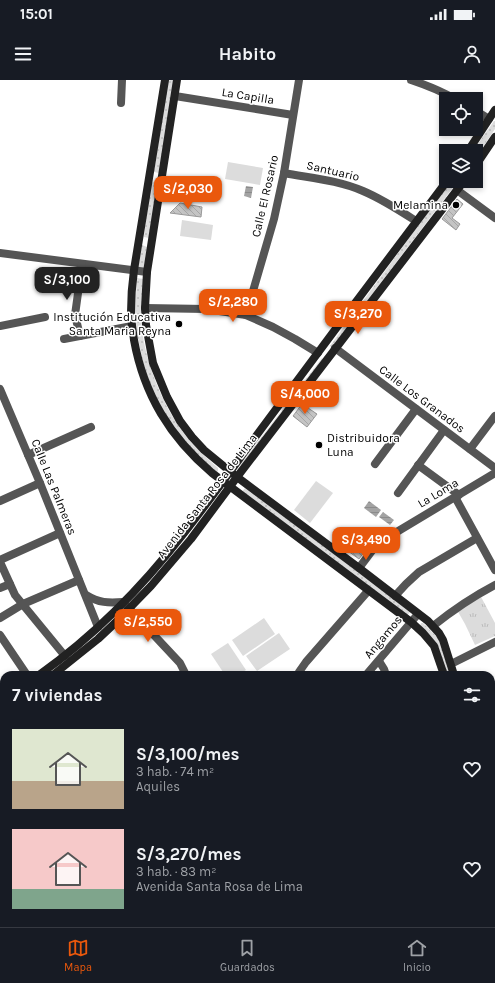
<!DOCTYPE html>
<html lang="es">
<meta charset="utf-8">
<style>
:root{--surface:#171b24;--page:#242831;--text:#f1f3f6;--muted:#9ea1a6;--line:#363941;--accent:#ea580c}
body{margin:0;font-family:Karla,sans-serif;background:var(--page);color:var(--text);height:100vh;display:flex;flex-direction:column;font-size:15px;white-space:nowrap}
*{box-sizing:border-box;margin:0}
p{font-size:13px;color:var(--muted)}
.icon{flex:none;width:22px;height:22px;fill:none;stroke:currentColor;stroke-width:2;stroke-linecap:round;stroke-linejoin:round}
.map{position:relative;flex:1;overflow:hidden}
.drawer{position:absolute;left:0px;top:591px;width:495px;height:256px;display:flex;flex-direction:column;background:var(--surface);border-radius:12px 12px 0 0;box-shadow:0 2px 6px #0003}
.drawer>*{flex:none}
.fabs{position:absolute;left:439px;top:12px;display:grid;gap:8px}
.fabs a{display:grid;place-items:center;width:44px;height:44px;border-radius:0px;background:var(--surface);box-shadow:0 2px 6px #0003;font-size:20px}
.price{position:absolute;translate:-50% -34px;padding:0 9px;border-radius:8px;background:var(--accent);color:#fff;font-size:13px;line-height:26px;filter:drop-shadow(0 1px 2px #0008)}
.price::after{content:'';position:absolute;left:50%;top:24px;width:12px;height:9px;margin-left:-6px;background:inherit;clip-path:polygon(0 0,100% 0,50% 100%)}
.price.active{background:#222;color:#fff}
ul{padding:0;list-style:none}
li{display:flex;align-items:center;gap:12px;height:100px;padding:0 12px}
li span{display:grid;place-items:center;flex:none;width:112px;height:80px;border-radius:0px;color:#555}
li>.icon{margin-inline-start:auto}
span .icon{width:48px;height:48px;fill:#fffc;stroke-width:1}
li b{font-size:17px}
h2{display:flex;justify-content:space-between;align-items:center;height:48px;padding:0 12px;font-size:17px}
.status{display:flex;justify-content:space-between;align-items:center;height:28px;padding:0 20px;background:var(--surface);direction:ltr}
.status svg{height:11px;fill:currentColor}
header{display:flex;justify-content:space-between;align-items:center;height:52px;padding:0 12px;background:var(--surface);font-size:18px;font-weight:700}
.dock{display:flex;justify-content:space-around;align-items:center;height:56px;border-top:1px solid var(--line);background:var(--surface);font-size:11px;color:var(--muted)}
.dock a{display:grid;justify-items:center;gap:2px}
.dock .active{color:var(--accent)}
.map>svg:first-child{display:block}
.grass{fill:url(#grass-dots)}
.park{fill:url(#park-tufts)}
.garden{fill:#dcdcdc}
.water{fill:url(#water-rules)}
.building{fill:url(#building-back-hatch);stroke:#999}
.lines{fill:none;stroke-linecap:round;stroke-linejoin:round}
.minor{stroke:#555;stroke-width:8}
.secondary{stroke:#222;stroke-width:8}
.poi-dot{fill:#000;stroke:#fff;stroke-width:1.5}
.labels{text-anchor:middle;stroke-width:3;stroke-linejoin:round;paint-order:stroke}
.street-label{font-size:12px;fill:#000;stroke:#fff}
.poi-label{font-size:12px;fill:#000;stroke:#fff;text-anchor:end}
</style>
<div class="status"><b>15:01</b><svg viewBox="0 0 49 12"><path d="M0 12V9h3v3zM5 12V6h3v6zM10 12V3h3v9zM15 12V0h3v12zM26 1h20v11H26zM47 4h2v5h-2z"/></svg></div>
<header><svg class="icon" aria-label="menu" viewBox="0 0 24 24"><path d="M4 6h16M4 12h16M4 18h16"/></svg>Habito<svg class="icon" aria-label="person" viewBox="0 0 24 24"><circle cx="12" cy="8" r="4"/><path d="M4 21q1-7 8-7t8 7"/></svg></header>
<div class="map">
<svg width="495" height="847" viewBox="0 0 495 847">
<defs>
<pattern id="grass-dots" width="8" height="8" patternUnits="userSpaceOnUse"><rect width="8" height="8" fill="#dcdcdc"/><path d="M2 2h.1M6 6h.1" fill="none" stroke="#bbb" stroke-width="1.8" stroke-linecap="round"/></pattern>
<pattern id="park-tufts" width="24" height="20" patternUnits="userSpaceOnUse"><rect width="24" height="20" fill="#dcdcdc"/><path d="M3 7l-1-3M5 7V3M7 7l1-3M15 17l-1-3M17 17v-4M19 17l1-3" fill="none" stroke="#bbb"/></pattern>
<pattern id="water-rules" width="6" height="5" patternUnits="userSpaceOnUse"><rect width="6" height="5" fill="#a3a3a3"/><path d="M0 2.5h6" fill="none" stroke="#8b8b8b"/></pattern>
<pattern id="building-back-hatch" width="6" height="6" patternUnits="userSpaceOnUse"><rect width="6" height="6" fill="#c4c4c4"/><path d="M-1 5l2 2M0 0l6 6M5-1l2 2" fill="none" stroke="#a7a7a7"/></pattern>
</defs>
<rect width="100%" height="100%" fill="#fff"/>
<g class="grass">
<path d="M168,0H174L159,93L154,92Z"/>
<path d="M494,41H495V49L476,77V71H473Z"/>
<path d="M451,101H458L332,267L330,266Z"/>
<path d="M154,102L157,103L158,105L149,158L144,157V156L151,103Z"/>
<path d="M142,165L147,167L144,189L138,188Z"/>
<path d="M137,198L143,199C142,212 141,226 141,239C143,277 162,326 186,356C195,368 207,378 218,388V391L215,394L194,375L167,340L151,307L143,282L137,253L135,233Z"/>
<path d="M322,278L323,279L243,387L240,385Z"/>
<path d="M245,408L373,503L410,532L407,536L241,413Z"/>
<path d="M421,543H423L437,557L441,565L451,595H447L420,546Z"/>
</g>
<path class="park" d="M480,515L495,543V556L475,565L465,544L457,530Z"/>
<g class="garden">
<path d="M228,82L263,88L260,105L225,99Z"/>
<path d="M182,140L213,145L211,160L180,156Z"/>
<path d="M316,401L333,413L310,443L294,430Z"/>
<path d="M264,538L275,554L243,576L232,560Z"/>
<path d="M279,553L290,569L257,591L246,576Z"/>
<path d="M228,563L246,590L238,595H225L211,574Z"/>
</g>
<g class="water">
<path d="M246,106L253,107L251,118L244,116Z"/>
<path d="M369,421L381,430L376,437L364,428Z"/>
<path d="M383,432L394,440L390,445L379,437Z"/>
</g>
<g class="building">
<path d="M457,119L463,124L452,138L460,144L456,150L442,139Z"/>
<path d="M180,123L202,127L201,137L170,133Z"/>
<path d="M302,324L317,334L307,347L293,336Z"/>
<path d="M356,460L367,468L359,479L348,471Z"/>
</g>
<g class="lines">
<g class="minor">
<path d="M411,0C426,5 441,11 455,19"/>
<path d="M175,16L293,35"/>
<path d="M121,23L122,0"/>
<path d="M476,31L489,39"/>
<path d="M284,93C310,98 338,100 363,111C382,119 399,130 416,141"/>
<path d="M457,110L495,138"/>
<path d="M0,173L147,192"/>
<path d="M145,228L206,229L246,235L273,247L295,259L318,273"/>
<path d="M246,235L274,139L284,93L299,0"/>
<path d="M0,246L45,237"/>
<path d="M80,256L75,235L82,184"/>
<path d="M64,259L132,246"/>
<path d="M335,268L495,388"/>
<path d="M0,309L40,403L98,547"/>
<path d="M470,369L495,336"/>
<path d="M28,375L91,347"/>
<path d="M375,384L416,329"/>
<path d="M418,385L459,415"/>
<path d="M398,413L444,350"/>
<path d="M455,417L495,490"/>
<path d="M0,421L40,403"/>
<path d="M0,480L60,453"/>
<path d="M0,482L15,515L65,576"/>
<path d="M359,488L374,468L385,459L495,393"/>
<path d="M0,508L10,504"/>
<path d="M86,515C99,523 108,523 123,522L180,583L186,595"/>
<path d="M395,516L406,504L419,492L477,458"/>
<path d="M0,538L23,524L79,500"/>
<path d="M433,546C453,530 472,517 495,505"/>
<path d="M0,555L27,595"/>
<path d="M379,581L384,589L386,595"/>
<path d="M451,584L495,562"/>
<path d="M298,595L299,592L306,582L368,511"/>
<path d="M366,595L418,534"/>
<path d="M491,628L495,625"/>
<path d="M491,677L495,675"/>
<path d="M0,764L4,761"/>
<path d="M0,778L4,779"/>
<path d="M491,781L495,786"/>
<path d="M491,823L495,820"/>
<path d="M491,834L495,845"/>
<path d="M106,843L108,847"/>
<path d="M271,843L272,847"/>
</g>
<g class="secondary">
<path d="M165,0L134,190C132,204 131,218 131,233C131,242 133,251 134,260C144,315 170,357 212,393L411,542L423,553L434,566L444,595"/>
<path d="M177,0L147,192L145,228L146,245L153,283L167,317L180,341L192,357L204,370L237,397L359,488L428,541L439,553L443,560L454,595"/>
<path d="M468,71L495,30"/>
<path d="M476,85L495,57"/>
<path d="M39,595C94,556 143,506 184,453C210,420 234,386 259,352C321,268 384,184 447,101"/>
<path d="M53,595L98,559L115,543L151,506L191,459L237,397L464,101"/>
<path d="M0,623L4,620"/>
<path d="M0,633L4,631"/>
<path d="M491,700L495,708"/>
<path d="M491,722L495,729"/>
</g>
</g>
<g class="poi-dot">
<circle cx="456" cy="125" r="4"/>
<circle cx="179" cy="244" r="4"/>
<circle cx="319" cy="365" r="4"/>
</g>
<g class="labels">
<g class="street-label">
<text transform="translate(248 16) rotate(9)" y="4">La Capilla</text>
<text transform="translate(333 91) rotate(13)" y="4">Santuario</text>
<text transform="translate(265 116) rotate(-77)" y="4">Calle El Rosario</text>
<text transform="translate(422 319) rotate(37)" y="4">Calle Los Granados</text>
<text transform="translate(54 407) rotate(68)" y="4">Calle Las Palmeras</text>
<text transform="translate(438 413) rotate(-31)" y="4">La Loma</text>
<text transform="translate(207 416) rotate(-52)" y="4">Avenida Santa Rosa de Lima</text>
<text transform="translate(383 557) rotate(-50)" y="4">Angamos</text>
</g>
<g class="poi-label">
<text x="448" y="129">Melamina</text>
<text x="171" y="241">Institución Educativa<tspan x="171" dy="14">Santa Maria Reyna</tspan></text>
<text x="327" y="362" text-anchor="start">Distribuidora<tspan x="327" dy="14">Luna</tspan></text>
</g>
</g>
</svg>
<div class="fabs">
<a><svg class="icon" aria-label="locate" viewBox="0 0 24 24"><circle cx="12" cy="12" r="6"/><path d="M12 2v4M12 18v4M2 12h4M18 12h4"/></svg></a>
<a><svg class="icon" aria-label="layers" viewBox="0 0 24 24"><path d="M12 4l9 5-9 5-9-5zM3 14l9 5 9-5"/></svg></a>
</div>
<b class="price" style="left:188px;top:130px">S/2,030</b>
<b class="price active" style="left:67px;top:221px">S/3,100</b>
<b class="price" style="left:233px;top:243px">S/2,280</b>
<b class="price" style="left:358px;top:255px">S/3,270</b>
<b class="price" style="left:305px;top:335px">S/4,000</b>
<b class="price" style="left:366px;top:481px">S/3,490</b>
<b class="price" style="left:148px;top:563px">S/2,550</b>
<section class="drawer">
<h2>7 viviendas<svg class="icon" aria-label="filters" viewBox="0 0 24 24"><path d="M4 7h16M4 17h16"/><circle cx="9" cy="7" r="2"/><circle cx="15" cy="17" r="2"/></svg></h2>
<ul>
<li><span style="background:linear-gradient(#dfe7d0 65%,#b9a48a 0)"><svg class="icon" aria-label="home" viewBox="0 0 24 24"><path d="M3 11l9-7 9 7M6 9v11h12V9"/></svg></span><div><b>S/3,100/mes</b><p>3 hab. · 74 m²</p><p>Aquiles</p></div><svg class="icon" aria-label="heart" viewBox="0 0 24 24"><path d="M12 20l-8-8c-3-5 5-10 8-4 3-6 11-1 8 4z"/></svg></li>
<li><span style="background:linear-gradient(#f6c9c9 75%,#7fa58c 0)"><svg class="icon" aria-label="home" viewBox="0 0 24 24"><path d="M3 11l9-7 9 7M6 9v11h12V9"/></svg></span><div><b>S/3,270/mes</b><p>3 hab. · 83 m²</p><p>Avenida Santa Rosa de Lima</p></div><svg class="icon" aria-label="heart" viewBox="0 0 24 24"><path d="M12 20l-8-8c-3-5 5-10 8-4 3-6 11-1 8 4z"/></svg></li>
</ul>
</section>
</div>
<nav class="dock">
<a class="active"><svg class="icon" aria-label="map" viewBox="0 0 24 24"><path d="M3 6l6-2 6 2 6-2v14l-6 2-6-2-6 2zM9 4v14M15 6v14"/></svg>Mapa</a>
<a><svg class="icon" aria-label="saved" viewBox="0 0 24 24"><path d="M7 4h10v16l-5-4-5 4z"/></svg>Guardados</a>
<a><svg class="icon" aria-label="home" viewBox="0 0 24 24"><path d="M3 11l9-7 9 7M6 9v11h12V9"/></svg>Inicio</a>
</nav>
